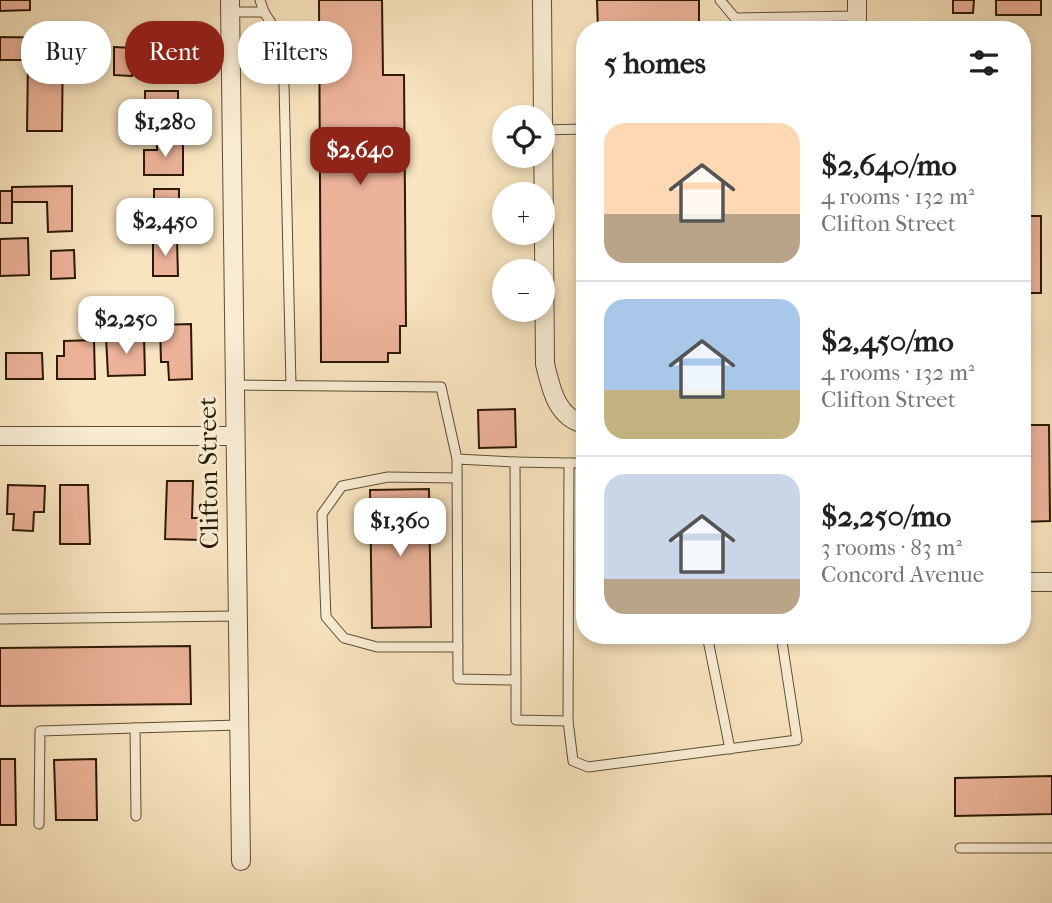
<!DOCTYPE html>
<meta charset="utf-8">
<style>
:root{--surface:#fff;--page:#f6f6f6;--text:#202124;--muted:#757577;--line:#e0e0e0;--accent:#8f2418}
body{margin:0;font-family:"IM FELL French Canon",serif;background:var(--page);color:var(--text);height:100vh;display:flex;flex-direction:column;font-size:26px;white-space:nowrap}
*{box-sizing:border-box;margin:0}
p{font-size:23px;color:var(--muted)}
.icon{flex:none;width:38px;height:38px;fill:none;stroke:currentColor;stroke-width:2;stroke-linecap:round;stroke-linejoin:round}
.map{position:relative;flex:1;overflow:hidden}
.panel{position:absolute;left:576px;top:21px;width:455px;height:623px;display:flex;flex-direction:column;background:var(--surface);border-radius:28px;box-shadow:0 4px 10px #0003}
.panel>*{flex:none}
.hud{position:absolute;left:21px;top:21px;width:450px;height:63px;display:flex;gap:14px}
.tools{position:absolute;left:492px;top:105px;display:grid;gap:14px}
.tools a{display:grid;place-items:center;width:63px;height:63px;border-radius:50%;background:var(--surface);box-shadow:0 4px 10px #0003;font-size:35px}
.price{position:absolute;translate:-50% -60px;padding:0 16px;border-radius:14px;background:#fff;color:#222;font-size:23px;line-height:46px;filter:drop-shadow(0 2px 4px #0008)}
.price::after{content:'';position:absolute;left:50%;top:42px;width:21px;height:16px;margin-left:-10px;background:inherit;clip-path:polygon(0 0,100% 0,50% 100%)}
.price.on{background:var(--accent);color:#fff}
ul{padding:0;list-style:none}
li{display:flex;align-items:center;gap:21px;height:175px;padding:0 28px}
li+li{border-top:2px solid var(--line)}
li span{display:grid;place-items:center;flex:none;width:196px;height:140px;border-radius:21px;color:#555}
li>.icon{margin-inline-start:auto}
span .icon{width:84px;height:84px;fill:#fffc;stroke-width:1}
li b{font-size:30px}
h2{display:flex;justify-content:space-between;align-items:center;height:84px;padding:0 28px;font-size:30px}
.tag{padding:0 24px;border-radius:28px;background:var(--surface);box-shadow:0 4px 10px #0003;font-size:24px;line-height:63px}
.tag.on{background:var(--accent);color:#fff}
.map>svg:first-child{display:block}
.building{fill:#edb39a;stroke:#2d1903;stroke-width:2}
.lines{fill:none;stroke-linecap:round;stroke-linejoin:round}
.service-casing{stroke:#604c32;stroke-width:11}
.minor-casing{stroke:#604c32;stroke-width:20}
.service{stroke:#faedd5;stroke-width:9}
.minor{stroke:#faedd5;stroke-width:18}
.labels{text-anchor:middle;stroke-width:6;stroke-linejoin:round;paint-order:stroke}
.street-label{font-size:26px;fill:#2d1903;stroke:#faedd5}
</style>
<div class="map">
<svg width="1052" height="903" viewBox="0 0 1052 903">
<rect width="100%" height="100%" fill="#f8e4bf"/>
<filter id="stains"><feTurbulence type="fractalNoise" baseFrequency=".00286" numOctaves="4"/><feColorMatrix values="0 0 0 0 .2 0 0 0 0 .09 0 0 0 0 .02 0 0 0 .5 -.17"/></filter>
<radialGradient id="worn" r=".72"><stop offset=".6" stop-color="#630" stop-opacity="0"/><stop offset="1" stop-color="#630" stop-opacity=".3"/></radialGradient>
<g class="building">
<path d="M0,0H30V10L0,11Z"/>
<path d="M319,0H382L383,75H404L406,326H400V353H388V362H321Z"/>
<path d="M597,0H699V30H598Z"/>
<path d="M953,0H974L973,13H953Z"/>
<rect x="996" y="0" width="45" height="15"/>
<path d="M0,37L63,38L62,131H27L28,60H0Z"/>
<path d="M156,41L181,42L180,78L144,77L145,65H156Z"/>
<path d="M114,47L132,48V76L114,75Z"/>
<rect x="145" y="91" width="33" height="27"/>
<path d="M157,140H183V175H144V150H157Z"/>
<path d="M72,186V231L48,232L47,202H12V187Z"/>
<rect x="154" y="189" width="25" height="36"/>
<rect x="0" y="191" width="12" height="32"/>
<rect x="1022" y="216" width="19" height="77"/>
<path d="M28,238L29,275L0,276V239Z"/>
<path d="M153,239H177L178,276H153Z"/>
<path d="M74,250L75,278L51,279V251Z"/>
<path d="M191,324L192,379L169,380L168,362H161L160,325Z"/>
<path d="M144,336L145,375L108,376L106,337Z"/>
<path d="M94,340L95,379H57V356H64V341Z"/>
<path d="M6,353H42L43,379H6Z"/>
<path d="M515,409L516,447L479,448L478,410Z"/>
<path d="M1022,425H1049L1050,521L1022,522Z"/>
<path d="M167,481H193L192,518H203V540L165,539Z"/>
<path d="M8,485L45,486L44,512H34L33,531L13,530L14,514H7Z"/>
<path d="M60,485H88L90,544H60Z"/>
<path d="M429,489L431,627L372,628L370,490Z"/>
<path d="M190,646L191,704L0,706V648Z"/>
<path d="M0,759H15L16,825H0Z"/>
<path d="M96,759L97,820H56L54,760Z"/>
<path d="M1052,776V814L955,816V778Z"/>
</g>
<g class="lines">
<defs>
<g id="service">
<path d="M260,0L264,12L283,41L291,385"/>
<path d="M720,0L735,18L857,16"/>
<path d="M230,12H264"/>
<path d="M543,130L584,129"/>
<path d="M234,385L441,387L457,459L458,679L516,680L515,462L457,459"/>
<path d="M515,462L569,463L568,721L516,720V680"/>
<path d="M569,463H584"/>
<path d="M457,478L388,477L342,486L322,514L326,617L344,638L377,647H458"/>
<path d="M0,619L236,616"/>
<path d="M707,635L730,749"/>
<path d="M568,721L573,761L588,767L797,740L781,635"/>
<path d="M136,816L135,728L238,725"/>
<path d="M39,824L40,731L135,728"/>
<path d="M960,848H1052"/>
</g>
<g id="minor">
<path d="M230,0L241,861"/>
<path d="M542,0L545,364C551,388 556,417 584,424"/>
<path d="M857,0V30"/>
<path d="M0,436H233"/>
<path d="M1022,582H1052"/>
</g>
</defs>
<use href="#service" class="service-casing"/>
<use href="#minor" class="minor-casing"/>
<use href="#service" class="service"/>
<use href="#minor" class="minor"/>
</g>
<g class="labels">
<g class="street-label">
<text transform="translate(208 473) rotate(-91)" y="9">Clifton Street</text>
</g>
</g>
<rect width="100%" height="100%" filter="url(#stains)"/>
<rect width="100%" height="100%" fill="url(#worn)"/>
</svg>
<div class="tools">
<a><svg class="icon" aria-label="locate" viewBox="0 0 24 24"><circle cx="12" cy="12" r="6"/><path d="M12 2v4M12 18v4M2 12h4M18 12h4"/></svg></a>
<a>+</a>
<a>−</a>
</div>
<b class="price" style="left:165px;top:159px">$1,280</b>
<b class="price on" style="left:360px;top:187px">$2,640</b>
<b class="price" style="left:165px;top:258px">$2,450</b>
<b class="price" style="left:126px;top:356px">$2,250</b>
<b class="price" style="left:400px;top:558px">$1,360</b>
<div class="hud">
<a class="tag">Buy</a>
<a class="tag on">Rent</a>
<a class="tag">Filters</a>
</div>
<section class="panel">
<h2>5 homes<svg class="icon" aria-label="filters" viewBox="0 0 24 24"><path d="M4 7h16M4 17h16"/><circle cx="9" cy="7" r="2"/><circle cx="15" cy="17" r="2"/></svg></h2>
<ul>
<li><span style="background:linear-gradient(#ffd9b3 65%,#b9a48a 0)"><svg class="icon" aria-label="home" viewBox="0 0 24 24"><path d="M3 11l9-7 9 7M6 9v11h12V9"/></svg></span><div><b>$2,640/mo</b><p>4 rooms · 132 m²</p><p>Clifton Street</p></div></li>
<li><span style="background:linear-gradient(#a9c7e8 65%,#c2b280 0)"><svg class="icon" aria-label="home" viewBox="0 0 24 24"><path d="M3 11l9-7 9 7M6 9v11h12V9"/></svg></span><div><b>$2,450/mo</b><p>4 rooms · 132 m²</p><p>Clifton Street</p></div></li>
<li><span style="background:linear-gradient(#c9d6e8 75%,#b9a48a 0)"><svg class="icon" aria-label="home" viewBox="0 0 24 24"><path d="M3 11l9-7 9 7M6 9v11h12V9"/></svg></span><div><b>$2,250/mo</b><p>3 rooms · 83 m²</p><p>Concord Avenue</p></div></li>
</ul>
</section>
</div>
